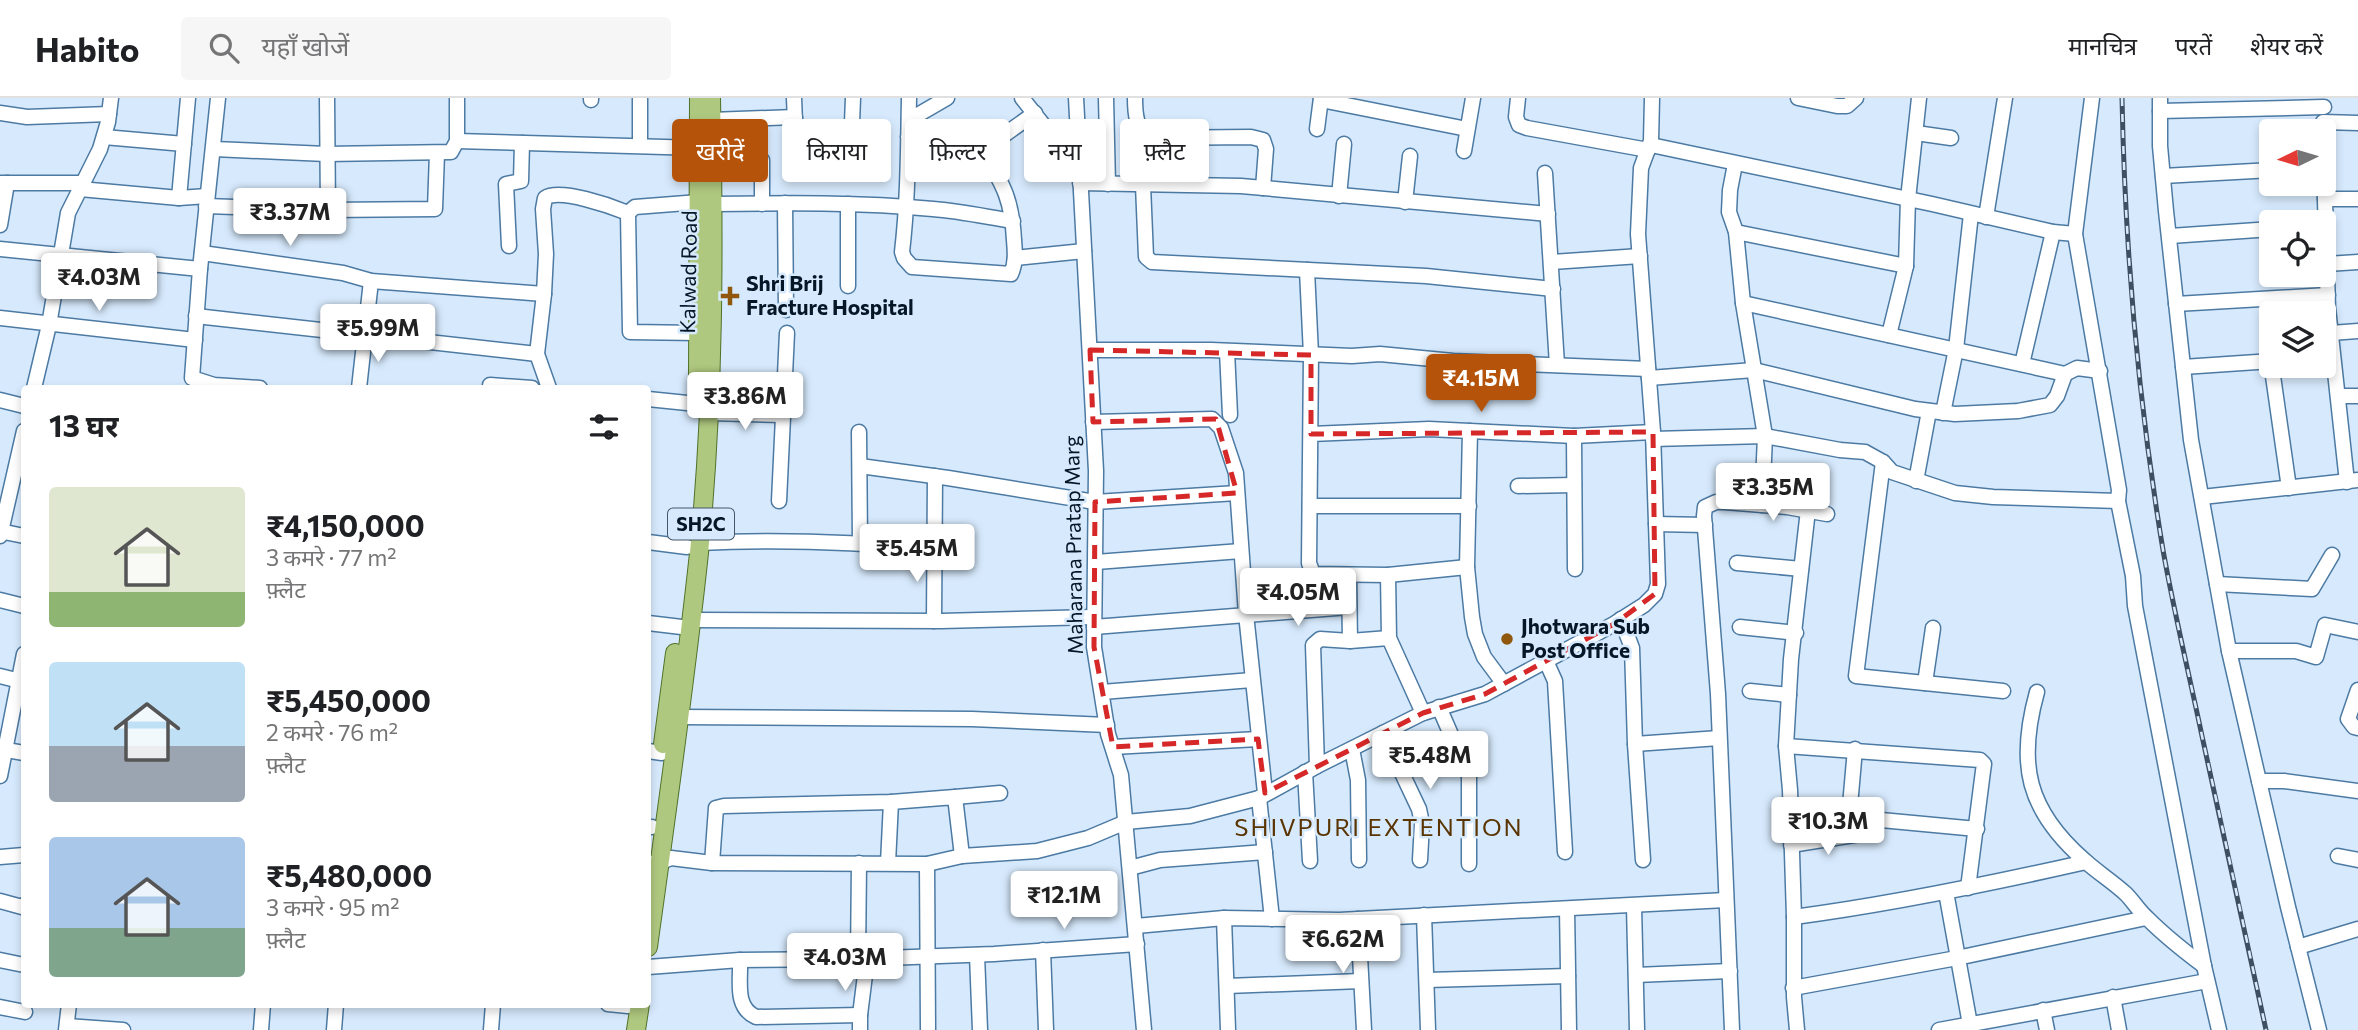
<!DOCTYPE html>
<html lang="hi">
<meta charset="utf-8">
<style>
:root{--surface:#fff;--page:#f6f6f6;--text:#202124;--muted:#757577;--line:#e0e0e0;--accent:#b45309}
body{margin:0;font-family:Commissioner,"Noto Sans Devanagari",sans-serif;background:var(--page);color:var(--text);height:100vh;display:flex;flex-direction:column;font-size:26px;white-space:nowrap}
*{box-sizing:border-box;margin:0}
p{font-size:23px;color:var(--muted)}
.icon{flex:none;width:38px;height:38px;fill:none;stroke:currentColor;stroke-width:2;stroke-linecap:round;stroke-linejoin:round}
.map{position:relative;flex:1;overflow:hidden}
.side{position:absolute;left:21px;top:287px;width:630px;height:623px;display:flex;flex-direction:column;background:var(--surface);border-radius:7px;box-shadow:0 4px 10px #0003}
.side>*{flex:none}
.banner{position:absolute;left:672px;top:21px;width:665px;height:63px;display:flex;gap:14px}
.needle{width:46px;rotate:265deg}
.fabs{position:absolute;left:2259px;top:21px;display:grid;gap:14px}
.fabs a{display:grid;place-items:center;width:77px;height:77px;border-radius:7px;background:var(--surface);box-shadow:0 4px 10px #0003;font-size:35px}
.price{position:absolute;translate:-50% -60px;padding:0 16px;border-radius:7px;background:#fff;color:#222;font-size:23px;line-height:46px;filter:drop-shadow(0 2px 4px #0008)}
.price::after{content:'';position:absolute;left:50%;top:42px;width:21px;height:16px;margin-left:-10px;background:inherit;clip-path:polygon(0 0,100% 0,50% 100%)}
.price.on{background:var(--accent);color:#fff}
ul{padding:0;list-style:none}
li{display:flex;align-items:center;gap:21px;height:175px;padding:0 28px}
li span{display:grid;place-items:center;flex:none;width:196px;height:140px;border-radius:7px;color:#555}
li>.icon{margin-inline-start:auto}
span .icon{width:84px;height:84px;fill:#fffc;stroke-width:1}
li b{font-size:30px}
h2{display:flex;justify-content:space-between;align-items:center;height:84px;padding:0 28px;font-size:30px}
.pill{padding:0 24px;border-radius:7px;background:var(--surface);box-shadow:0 4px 10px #0003;font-size:24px;line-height:63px}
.pill.on{background:var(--accent);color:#fff}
header{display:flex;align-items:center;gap:42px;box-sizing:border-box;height:98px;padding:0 35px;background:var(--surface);border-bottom:2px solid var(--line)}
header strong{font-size:33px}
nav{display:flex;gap:38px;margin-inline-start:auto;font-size:24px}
.search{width:490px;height:63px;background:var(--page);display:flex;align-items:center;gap:18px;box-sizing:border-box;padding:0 24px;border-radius:7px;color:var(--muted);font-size:26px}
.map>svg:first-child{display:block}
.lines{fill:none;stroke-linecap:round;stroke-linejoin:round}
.minor-casing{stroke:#4c7aa3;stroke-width:17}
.major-casing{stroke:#517229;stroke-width:20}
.minor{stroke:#fff;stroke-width:14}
.major{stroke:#afc87f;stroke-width:18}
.rail-casing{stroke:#3d4f60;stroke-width:5}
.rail{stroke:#d7eafd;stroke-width:2.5;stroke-dasharray:8;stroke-linecap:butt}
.marked{fill:none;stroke:#d62828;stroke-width:5;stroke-dasharray:14 9;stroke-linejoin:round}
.poi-dot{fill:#8f580d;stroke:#d7eafd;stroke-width:2.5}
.labels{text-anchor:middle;stroke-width:5;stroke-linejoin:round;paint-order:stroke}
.shield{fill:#d7eafd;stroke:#445667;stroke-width:2}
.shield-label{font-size:19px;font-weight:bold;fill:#051727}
.street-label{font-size:21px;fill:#051727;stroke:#d7eafd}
.poi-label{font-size:21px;font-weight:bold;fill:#051727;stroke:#d7eafd;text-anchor:start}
.quarter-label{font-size:24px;letter-spacing:2px;fill:#5a3502;stroke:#d7eafd}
</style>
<header>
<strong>Habito</strong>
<div class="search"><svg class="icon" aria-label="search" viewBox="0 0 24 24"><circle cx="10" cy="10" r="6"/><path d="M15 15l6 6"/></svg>यहाँ खोजें</div>
<nav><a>मानचित्र</a><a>परतें</a><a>शेयर करें</a></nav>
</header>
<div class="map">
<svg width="2358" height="932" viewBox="0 0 2358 932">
<rect width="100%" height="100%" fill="#d7eafd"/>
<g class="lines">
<defs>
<g id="minor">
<path d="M218,0L200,171L192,280L214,287L260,290"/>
<path d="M327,0L328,112"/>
<path d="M591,0V2"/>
<path d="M640,0V47"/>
<path d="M794,0L796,50L798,52L851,50L853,0"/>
<path d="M1022,0L1079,72"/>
<path d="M1076,0L1096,373L1094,549L1108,636L1121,677L1144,932"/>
<path d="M1106,0L1108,86"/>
<path d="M1135,0C1135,15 1136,31 1149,40L1251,39L1263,42L1266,51L1263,90"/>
<path d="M1518,0L1516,19L1519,27L1527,30L1648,52"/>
<path d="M1798,0L1837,8H1847L1856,0"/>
<path d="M2092,0L2075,136L2119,392L2118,403L2133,478L2135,508L2204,868L2219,932"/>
<path d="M2160,0V48L2166,113L2191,342L2229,553L2288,809L2319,932"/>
<path d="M1321,2L1467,31"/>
<path d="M2160,13L2324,9"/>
<path d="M0,15L27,19L109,16"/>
<path d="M711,22L795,19"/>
<path d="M909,22L947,0"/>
<path d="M2323,24L2358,25"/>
<path d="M1317,31L1321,0"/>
<path d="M1916,35L1951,40"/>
<path d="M104,39L184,46"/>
<path d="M908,39L983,52C1003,87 1012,101 1014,142C1015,154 1016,165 1011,176L912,169L904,160L902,154C908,103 908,52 909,0"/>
<path d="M457,43L699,50"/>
<path d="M1651,47L1932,106L2053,134L2075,136"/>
<path d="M214,51L326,56L451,54L457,43V0"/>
<path d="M983,52L1035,15"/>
<path d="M1464,53L1473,0"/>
<path d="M1735,66L1730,92L1729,114L1736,134L1743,205L1765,338L1762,407"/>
<path d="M2324,66L2328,210L2347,384"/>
<path d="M1545,75L1557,267"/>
<path d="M2163,78L2272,72"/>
<path d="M0,85H83"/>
<path d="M1080,85L1241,88L1548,116"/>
<path d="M1143,87L1146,159L1152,164L1426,178L1553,191"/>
<path d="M80,91L179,100L207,98"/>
<path d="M1339,98L1344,46"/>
<path d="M179,100L188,0"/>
<path d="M2325,101H2358"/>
<path d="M1405,104L1410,58"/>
<path d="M785,105L786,212"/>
<path d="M712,106C786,105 860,104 933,111C960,113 987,119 1013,123"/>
<path d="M762,106V62"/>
<path d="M206,108L328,112L435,111L437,55"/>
<path d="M1986,119L2005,0"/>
<path d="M0,127L7,85"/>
<path d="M1736,134L1906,168"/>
<path d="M2170,138L2272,131"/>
<path d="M509,148L506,86L521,83L522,45"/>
<path d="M0,151L200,171"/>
<path d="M202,155L343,175L371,183L544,196"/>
<path d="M1015,160L1084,153"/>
<path d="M1552,164L1640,158"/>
<path d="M2327,166L2358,164"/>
<path d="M1307,172L1311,257L1309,465L1313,476L1388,477L1467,469"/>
<path d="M848,188V106"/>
<path d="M1743,205L2065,276"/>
<path d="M2176,206L2328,197"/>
<path d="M196,218L537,256"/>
<path d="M0,220L195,242"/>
<path d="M698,235L630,234L628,115L635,109L699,104"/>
<path d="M2331,235L2358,233"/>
<path d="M1889,237L1906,168L1908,101L1919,0"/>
<path d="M1090,252H1211L1352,258L1380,256L1453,263L1648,271"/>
<path d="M1227,253L1230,317"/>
<path d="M2271,264L2289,390"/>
<path d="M2022,266L2053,134"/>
<path d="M2183,269L2272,263"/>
<path d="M1649,280L1754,272L1915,311L1955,316L2018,313L2050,307L2057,298L2065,276L2077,270L2100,273"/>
<path d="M34,290L49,227L68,115L100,51L108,24L111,0"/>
<path d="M359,290L371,183"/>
<path d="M490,290V287L532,290"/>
<path d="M549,290L537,256L544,196L546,156L543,111L545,100C560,90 611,108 628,115"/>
<path d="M2338,298H2358"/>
<path d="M648,301L697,306"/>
<path d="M0,302L24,308"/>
<path d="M709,315L783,317"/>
<path d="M1943,315L1956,251L1971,116"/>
<path d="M1093,324L1212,321L1221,330L1236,375L1246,516L1265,695"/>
<path d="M1470,333L1467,469L1472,519L1475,536L1484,559L1504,586"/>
<path d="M859,334L860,445"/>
<path d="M1311,336L1429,331L1574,338L1653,334"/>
<path d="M1574,338L1575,471"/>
<path d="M1653,341L1765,338L1840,352L1865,354L1883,364L1892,374L1955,395L1993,399L2118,403"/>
<path d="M1883,364L1856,578L2003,593"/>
<path d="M860,368L948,380L1095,404L1237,395"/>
<path d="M1916,383L1929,313"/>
<path d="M1518,388L1574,387"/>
<path d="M2202,399L2358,382"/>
<path d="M779,403L787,235"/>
<path d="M1310,408H1469"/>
<path d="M1656,426L1705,427"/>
<path d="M0,433L24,438"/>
<path d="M0,438L24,333"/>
<path d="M648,444L687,449"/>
<path d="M699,445C779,441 856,444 935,451"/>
<path d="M1096,464L1241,453"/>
<path d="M1737,465L1801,471"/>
<path d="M1349,477L1350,543"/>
<path d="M1388,477L1389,540L1423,615"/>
<path d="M2217,486L2312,491L2332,457"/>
<path d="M0,502L24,508"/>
<path d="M1621,521L1632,550L1635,646L1643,762"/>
<path d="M691,522L941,523L1093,519"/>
<path d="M934,523L935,378"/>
<path d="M648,525L690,530"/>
<path d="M1094,529L1349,509"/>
<path d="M1740,529L1796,535"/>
<path d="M2229,553H2296L2316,559L2325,527L2358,534"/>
<path d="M1546,563L1555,583L1565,754"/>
<path d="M0,578L24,584"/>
<path d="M1925,585L1933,530"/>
<path d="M2358,592L2348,621L2354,629L2358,630"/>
<path d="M1750,593L1789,597"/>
<path d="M1102,594L1252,582"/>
<path d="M2037,594C2017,666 2027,712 2084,762C2097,774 2113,784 2126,796C2133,803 2139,813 2147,820C2165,838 2184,853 2204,868"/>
<path d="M1439,609L1469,678V766"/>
<path d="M679,619L972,621L1107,627"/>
<path d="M1383,635L1419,711L1422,725L1420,762"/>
<path d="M1635,646L1719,640"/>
<path d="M1786,648L1980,662L1984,666L1983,673L1968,790"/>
<path d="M1113,649L1258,641"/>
<path d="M0,651L24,655"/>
<path d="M1352,651L1358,682L1359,762"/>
<path d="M1855,651L1849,719L1977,731"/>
<path d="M648,653L662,655"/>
<path d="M1317,668L1313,547L1320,541L1350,543L1389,540"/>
<path d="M1305,674L1310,763"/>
<path d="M0,678L24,556"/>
<path d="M2259,683H2284L2358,693"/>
<path d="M955,699L1000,695"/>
<path d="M1259,700L1272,821"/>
<path d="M648,729H652"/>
<path d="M1791,747L1860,736"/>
<path d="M2338,758L2358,762"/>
<path d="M0,759L24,757"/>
<path d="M648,765H659L671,760L712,765L927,766L962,758L1037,753L1088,740L1126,724L1190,718L1259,700L1317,668L1423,615L1485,596L1614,526L1644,507L1655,496L1658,486L1653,334L1638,136L1641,70L1651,43L1652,0"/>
<path d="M712,765L716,710L724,708L891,704L955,699L962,758"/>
<path d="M888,765L891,704"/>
<path d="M927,766L928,932"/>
<path d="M1130,770L1160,762L1265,754"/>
<path d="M1946,794L1971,932"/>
<path d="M0,803L22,809L24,807"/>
<path d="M1634,808L1637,932"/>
<path d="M1567,811L1569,932"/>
<path d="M1424,817L1428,932"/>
<path d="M1794,819C1892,806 1989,786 2086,764"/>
<path d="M1224,820L1228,932"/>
<path d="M1358,821L1364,932"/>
<path d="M1136,828L1224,820L1339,822L1726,802"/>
<path d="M2298,849L2358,831"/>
<path d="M1043,852L1046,932"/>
<path d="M977,857L980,932"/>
<path d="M858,861L859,765"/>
<path d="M0,862L24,867"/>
<path d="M740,862C741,883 734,909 756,919L860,917"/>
<path d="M648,869L740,862L858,861L994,856L1137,846"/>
<path d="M1636,877L1730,873"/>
<path d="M1427,882L1568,878"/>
<path d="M1227,888L1361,883"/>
<path d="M1793,890L1957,860L2146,820"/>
<path d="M2113,899L2119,932"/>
<path d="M608,906L628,908"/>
<path d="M0,909L25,914"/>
<path d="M2043,912L2047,932"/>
<path d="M67,928L123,932"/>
<path d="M66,932L69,906"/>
<path d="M261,932L263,906"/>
<path d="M334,932L336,906"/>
<path d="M491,932L493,906"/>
<path d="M860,932V917L867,861"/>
<path d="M1732,932L1718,596L1704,418L1705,409L1716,404H1725L1787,409L1827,416"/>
<path d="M1797,932L1794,899V819L1790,692L1786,648L1791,561L1808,412"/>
<path d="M1939,932L2207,883"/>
</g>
<g id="major">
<path d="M698,280L699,0"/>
<path d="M663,646L675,555"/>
<path d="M648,849C666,718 685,587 699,455C714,304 714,151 711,0"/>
<path d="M636,932L640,906"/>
</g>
</defs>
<use href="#minor" class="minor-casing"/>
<use href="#major" class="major-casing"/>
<use href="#minor" class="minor"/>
<use href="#major" class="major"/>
<defs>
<path id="rail" d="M2122,0C2125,152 2138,302 2163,452C2174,514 2189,576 2202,638C2224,736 2245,834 2266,932"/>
</defs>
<use href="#rail" class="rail-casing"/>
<use href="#rail" class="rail"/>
</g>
<path class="marked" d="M1090,252L1311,257V336L1653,334L1655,496L1614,526L1485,596L1423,615L1265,695L1258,641L1113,649L1094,549L1095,404L1237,395L1216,321L1093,324Z"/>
<g class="poi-dot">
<path d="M726.5 187.5h7v7h7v7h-7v7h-7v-7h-7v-7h7z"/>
<circle cx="1507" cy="541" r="7"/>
</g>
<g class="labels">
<rect class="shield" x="668" y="410.5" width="66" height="31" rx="5"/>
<g class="shield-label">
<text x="701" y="433">SH2C</text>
</g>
<g class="street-label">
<text transform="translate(689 174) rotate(-89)" y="7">Kalwad Road</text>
<text transform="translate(1074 447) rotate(-91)" y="7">Maharana Pratap Marg</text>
</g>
<g class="poi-label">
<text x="746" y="193">Shri Brij<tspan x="746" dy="24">Fracture Hospital</tspan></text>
<text x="1521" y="536">Jhotwara Sub<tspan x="1521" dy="24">Post Office</tspan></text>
</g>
<g class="quarter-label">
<text x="1379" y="738">SHIVPURI EXTENTION</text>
</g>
</g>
</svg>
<div class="fabs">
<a><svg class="needle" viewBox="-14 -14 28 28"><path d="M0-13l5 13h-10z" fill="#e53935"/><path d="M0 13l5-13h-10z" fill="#757577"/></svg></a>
<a><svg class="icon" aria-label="locate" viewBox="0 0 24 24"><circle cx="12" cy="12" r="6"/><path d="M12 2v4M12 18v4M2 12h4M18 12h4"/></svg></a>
<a><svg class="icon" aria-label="layers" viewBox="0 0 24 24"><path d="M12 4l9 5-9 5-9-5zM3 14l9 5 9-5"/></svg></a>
</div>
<b class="price" style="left:290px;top:150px">₹3.37M</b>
<b class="price" style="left:99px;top:215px">₹4.03M</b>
<b class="price" style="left:378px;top:266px">₹5.99M</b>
<b class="price on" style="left:1481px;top:316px">₹4.15M</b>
<b class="price" style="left:745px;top:334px">₹3.86M</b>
<b class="price" style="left:1773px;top:425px">₹3.35M</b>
<b class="price" style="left:917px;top:486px">₹5.45M</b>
<b class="price" style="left:1298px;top:530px">₹4.05M</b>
<b class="price" style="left:1430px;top:693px">₹5.48M</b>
<b class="price" style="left:1828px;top:759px">₹10.3M</b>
<b class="price" style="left:1064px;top:833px">₹12.1M</b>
<b class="price" style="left:1343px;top:877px">₹6.62M</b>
<b class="price" style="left:845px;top:895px">₹4.03M</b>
<div class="banner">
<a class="pill on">खरीदें</a>
<a class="pill">किराया</a>
<a class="pill">फ़िल्टर</a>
<a class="pill">नया</a>
<a class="pill">फ़्लैट</a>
</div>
<section class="side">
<h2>13 घर<svg class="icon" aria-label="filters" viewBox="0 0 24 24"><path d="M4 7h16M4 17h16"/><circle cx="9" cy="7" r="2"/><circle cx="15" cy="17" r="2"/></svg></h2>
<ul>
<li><span style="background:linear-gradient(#dfe7d0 75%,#8fb573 0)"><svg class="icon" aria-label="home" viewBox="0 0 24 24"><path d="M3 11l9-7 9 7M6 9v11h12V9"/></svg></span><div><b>₹4,150,000</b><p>3 कमरे · 77 m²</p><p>फ़्लैट</p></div></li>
<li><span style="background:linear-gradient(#bfe0f5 60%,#9aa5b1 0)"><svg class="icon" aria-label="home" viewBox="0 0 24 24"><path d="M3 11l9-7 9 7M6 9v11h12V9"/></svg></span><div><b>₹5,450,000</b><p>2 कमरे · 76 m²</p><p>फ़्लैट</p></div></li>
<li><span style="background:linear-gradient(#a9c7e8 65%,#7fa58c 0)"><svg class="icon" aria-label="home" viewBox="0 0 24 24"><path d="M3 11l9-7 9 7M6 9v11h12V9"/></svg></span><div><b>₹5,480,000</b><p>3 कमरे · 95 m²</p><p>फ़्लैट</p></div></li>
</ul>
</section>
</div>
